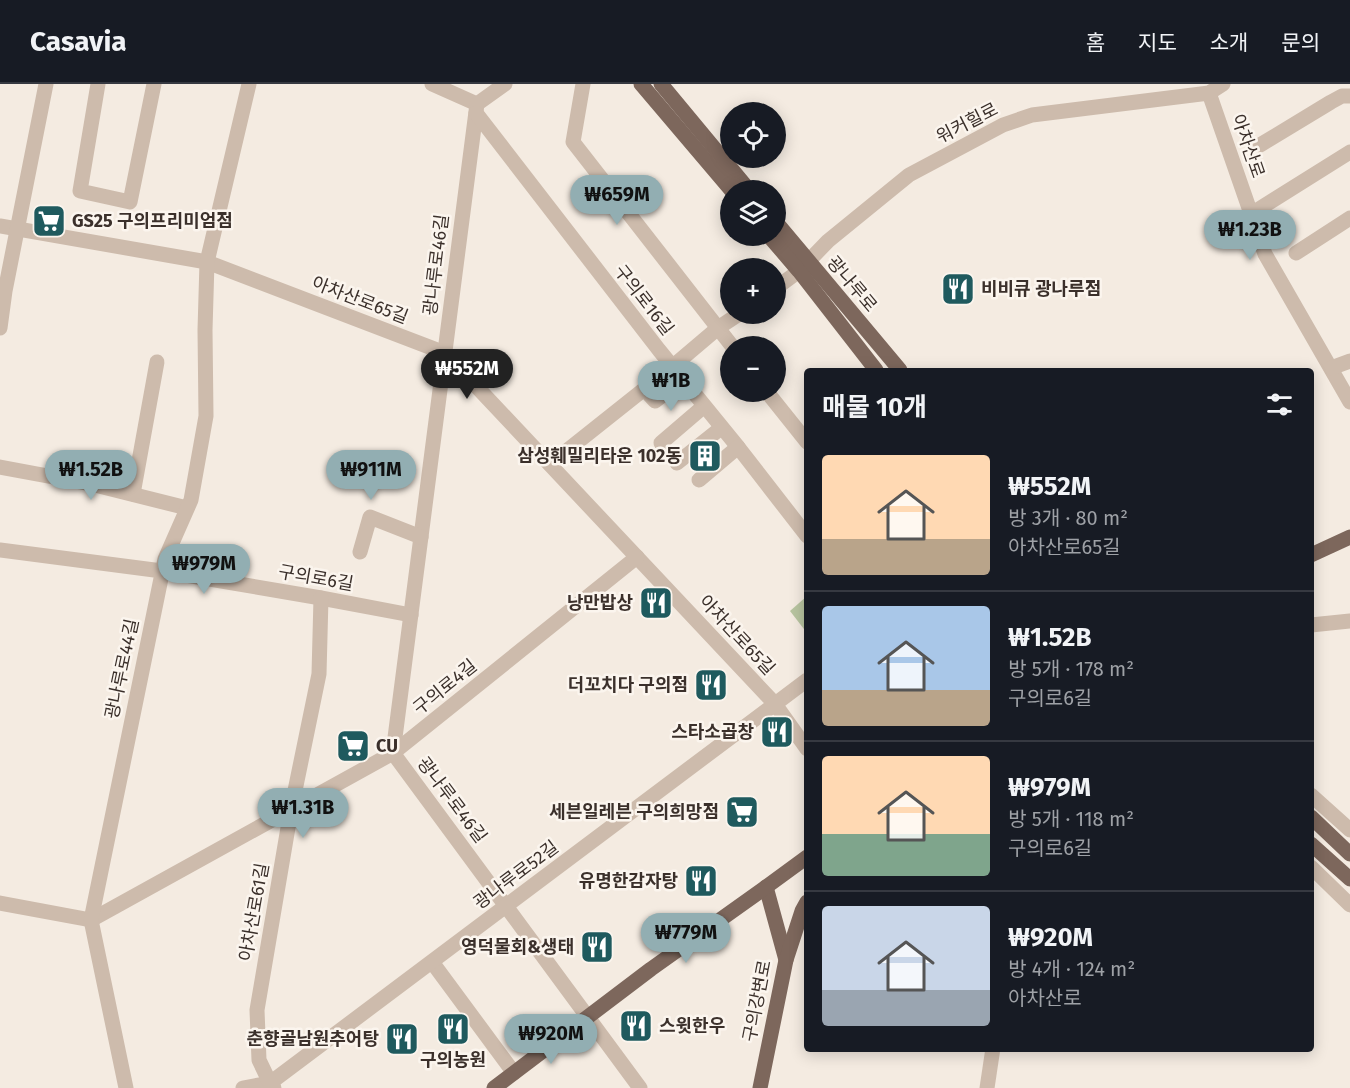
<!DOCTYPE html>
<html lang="ko">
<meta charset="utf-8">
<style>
:root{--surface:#171b24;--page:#242831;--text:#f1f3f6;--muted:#9ea1a6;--line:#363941;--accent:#92aeb2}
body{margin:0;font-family:"Fira Sans","Noto Sans KR",sans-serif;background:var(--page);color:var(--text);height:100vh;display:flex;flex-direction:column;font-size:22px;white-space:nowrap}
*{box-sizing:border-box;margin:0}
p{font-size:20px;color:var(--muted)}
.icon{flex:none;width:33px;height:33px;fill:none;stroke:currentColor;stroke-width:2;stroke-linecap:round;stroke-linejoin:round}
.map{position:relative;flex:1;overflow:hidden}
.side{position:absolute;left:804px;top:284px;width:510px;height:684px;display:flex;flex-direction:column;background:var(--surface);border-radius:6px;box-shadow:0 3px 15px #0003}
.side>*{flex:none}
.tools{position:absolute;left:720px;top:18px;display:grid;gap:12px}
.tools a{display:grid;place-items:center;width:66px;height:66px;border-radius:50%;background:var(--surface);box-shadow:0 3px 15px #0003;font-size:30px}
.price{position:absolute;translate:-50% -51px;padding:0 14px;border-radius:21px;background:var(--accent);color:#111;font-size:20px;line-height:39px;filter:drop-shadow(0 2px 3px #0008)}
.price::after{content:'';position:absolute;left:50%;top:36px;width:18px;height:14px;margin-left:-9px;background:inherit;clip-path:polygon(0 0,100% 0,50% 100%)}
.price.on{background:#222;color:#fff}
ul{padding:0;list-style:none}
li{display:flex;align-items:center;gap:18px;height:150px;padding:0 18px}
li+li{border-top:2px solid var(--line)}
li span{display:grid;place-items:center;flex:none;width:168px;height:120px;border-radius:6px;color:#555}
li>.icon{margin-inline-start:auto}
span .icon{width:72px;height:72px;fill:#fffc;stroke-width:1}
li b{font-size:26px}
h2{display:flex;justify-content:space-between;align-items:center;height:72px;padding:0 18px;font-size:26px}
header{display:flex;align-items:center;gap:36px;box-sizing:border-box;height:84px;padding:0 30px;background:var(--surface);border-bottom:2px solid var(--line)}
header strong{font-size:28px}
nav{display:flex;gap:33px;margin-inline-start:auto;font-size:21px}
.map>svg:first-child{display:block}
.green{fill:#b8c4a0}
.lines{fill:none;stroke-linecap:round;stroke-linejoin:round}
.minor{stroke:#cdbbac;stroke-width:15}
.major{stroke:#7d675c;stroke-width:15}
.labels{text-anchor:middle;stroke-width:5;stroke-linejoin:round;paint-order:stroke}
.street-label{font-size:18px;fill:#3b302b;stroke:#fbf5ee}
.poi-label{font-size:18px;font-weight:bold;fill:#3b302b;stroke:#fbf5ee;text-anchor:end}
</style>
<header>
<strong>Casavia</strong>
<nav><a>홈</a><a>지도</a><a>소개</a><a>문의</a></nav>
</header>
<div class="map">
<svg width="1350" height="1004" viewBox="0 0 1350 1004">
<rect width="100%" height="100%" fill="#f4ebe1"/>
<path class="green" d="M807,512V549L790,527Z"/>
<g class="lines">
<g class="minor">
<path d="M98,0L80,107L130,118L154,0"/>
<path d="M432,0L477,20"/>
<path d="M505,0L477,20L393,669L640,1004"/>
<path d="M583,0L573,58L732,262"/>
<path d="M1209,9L1265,170L1350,318"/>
<path d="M476,29L659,266L738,363L807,452"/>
<path d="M1260,61L1331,18L1342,12H1350"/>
<path d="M1251,130L1350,68"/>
<path d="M0,142L207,178L445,269L775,620L807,665"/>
<path d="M1296,169L1350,134"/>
<path d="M776,204L799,187L828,157L909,91L1003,41L1032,31L1209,9L1223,0"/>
<path d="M0,244L5,207L46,0"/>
<path d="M1331,284L1350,277"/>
<path d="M644,305L655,317L682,296"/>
<path d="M767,308L807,358"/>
<path d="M661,359L703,323"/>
<path d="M677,379L721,344"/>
<path d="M550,380L672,283L718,244L739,230"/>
<path d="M0,383L91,400L187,424"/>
<path d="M699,396L738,363"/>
<path d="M133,410L157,278"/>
<path d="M0,466L162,487L321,514L411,531"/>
<path d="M360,468L370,433L421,453"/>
<path d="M1311,541L1350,537"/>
<path d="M1311,711L1350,746"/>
<path d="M1311,783L1350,821"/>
<path d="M0,819L91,836L393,669L637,473"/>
<path d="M432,878L514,989"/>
<path d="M126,1004L91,836L165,475L191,416L206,332L205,246L207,178L249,0"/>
<path d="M243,1004L270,999L807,596"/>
<path d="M274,1004L270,999L259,976L257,926L291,726L319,590L321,514"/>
<path d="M987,1004L993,964"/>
</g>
<g class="major">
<path d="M641,0L731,106"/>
<path d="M661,0L749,106"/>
<path d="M776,138L900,286"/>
<path d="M769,152L799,187L876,286"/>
<path d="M1311,471L1350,453"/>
<path d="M1311,733L1350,770"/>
<path d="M1311,760L1350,795"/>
<path d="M766,803L786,876"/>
<path d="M494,1004L651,885L766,803L807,773"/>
<path d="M760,1004L786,876L802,827L807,818"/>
</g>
</g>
<defs>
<symbol id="supermarket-square" viewBox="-11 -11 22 22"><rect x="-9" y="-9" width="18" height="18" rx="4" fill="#1f5a5e" stroke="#fbf5ee"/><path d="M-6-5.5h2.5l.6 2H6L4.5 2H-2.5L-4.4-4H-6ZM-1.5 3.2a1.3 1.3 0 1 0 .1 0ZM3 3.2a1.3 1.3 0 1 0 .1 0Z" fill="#fff"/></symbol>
<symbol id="restaurant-square" viewBox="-11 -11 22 22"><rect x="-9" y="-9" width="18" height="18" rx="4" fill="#1f5a5e" stroke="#fbf5ee"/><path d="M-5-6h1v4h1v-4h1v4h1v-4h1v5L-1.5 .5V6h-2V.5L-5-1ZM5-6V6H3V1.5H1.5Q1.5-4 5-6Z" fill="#fff"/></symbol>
<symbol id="building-square" viewBox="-11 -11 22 22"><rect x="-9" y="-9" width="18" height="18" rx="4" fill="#1f5a5e" stroke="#fbf5ee"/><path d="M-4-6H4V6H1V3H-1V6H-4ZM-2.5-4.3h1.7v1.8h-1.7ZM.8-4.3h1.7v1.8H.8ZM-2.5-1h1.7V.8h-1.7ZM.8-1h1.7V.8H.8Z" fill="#fff"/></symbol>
</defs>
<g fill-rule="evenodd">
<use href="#supermarket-square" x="30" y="118" width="38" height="38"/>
<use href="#restaurant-square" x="939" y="186" width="38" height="38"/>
<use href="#building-square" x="686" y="353" width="38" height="38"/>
<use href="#restaurant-square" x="637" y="500" width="38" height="38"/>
<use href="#restaurant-square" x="692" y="582" width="38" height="38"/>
<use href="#restaurant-square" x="758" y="629" width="38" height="38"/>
<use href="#supermarket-square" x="334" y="643" width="38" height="38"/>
<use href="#supermarket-square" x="723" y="709" width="38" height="38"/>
<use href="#restaurant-square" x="682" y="778" width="38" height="38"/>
<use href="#restaurant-square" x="578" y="844" width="38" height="38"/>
<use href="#restaurant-square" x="617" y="923" width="38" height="38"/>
<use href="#restaurant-square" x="434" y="926" width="38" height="38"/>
<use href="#restaurant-square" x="383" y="936" width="38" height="38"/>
</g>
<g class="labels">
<g class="street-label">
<text transform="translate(967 39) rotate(-27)" y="6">워커힐로</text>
<text transform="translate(1248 62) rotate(71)" y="6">아차산로</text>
<text transform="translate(436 181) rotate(-83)" y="6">광나루로46길</text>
<text transform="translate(852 200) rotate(50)" y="6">광나루로</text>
<text transform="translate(360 216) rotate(21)" y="6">아차산로65길</text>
<text transform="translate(644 216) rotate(52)" y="6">구의로16길</text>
<text transform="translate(316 494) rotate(10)" y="6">구의로6길</text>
<text transform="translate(737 551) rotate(47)" y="6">아차산로65길</text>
<text transform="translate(122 585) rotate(-78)" y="6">광나루로44길</text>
<text transform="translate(445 603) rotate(-39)" y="6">구의로4길</text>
<text transform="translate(452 716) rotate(53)" y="6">광나루로46길</text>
<text transform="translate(516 791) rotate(-37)" y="6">광나루로52길</text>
<text transform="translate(254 828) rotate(-80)" y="6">아차산로61길</text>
<text transform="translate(757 917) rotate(-79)" y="6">구의강변로</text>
</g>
<g class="poi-label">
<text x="72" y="143" text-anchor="start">GS25 구의프리미엄점</text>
<text x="981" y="211" text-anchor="start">비비큐 광나루점</text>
<text x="682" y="378">삼성훼밀리타운 102동</text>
<text x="633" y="525">낭만밥상</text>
<text x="688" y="607">더꼬치다 구의점</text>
<text x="754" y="654">스타소곱창</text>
<text x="376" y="668" text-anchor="start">CU</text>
<text x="719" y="734">세븐일레븐 구의희망점</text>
<text x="678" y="803">유명한감자탕</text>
<text x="574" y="869">영덕물회&amp;생태</text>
<text x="659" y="948" text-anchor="start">스윗한우</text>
<text x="379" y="961">춘향골남원추어탕</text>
<text x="453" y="982" text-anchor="middle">구의농원</text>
</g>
</g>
</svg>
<div class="tools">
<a><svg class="icon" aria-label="locate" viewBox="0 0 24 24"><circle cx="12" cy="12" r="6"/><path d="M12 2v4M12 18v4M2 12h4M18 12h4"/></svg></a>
<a><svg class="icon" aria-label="layers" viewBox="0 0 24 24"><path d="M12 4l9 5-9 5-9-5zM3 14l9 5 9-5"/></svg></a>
<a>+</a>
<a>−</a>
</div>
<b class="price" style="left:617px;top:142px">₩659M</b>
<b class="price" style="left:1250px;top:177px">₩1.23B</b>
<b class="price on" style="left:467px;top:316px">₩552M</b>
<b class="price" style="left:671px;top:328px">₩1B</b>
<b class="price" style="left:91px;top:417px">₩1.52B</b>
<b class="price" style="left:371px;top:417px">₩911M</b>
<b class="price" style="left:204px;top:511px">₩979M</b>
<b class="price" style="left:303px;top:755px">₩1.31B</b>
<b class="price" style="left:686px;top:880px">₩779M</b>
<b class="price" style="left:551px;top:981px">₩920M</b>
<section class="side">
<h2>매물 10개<svg class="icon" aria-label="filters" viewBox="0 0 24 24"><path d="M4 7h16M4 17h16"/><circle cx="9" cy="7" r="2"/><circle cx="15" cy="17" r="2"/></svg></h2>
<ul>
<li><span style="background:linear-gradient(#ffd9b3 70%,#b9a48a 0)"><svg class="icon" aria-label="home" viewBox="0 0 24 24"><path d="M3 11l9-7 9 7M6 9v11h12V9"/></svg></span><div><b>₩552M</b><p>방 3개 · 80 m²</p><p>아차산로65길</p></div></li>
<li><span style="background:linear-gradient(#a9c7e8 70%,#b9a48a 0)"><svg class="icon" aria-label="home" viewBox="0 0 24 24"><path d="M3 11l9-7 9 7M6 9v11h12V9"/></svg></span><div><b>₩1.52B</b><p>방 5개 · 178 m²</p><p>구의로6길</p></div></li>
<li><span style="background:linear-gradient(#ffd9b3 65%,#7fa58c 0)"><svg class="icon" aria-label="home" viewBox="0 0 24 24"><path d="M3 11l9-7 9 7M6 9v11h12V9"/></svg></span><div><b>₩979M</b><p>방 5개 · 118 m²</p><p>구의로6길</p></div></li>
<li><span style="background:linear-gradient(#c9d6e8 70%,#9aa5b1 0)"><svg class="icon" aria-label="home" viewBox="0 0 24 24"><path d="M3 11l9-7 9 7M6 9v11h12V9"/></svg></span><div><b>₩920M</b><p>방 4개 · 124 m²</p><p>아차산로</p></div></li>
</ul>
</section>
</div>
